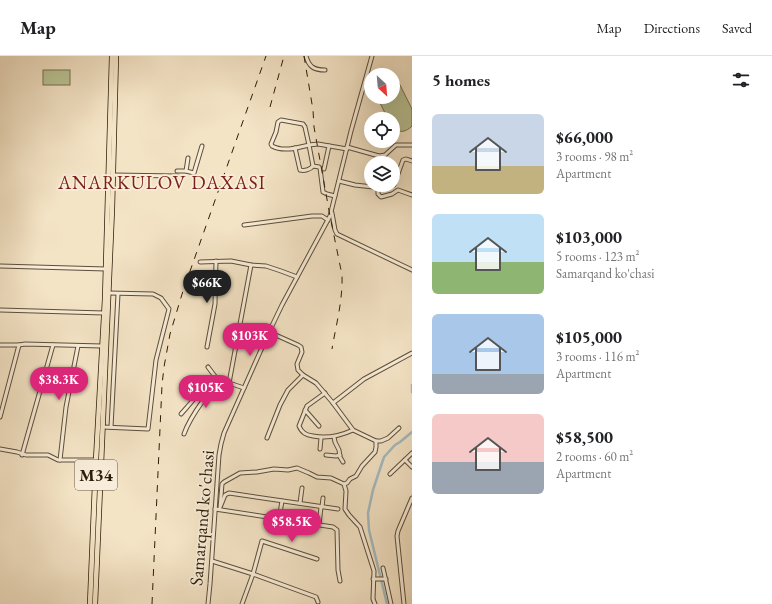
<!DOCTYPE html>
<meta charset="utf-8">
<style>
:root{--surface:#fff;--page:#f2f2f2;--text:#202124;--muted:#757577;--line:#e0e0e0;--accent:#db2777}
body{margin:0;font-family:"EB Garamond",serif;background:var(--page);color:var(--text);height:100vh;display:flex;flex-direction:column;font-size:15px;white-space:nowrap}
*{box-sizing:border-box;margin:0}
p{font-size:13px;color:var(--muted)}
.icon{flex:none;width:22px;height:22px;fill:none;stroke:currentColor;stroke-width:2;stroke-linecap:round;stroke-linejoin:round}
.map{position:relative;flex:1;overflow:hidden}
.details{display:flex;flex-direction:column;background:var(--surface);width:360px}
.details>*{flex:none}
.needle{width:26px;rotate:154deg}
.tools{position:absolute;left:364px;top:12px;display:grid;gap:8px}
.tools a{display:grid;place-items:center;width:36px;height:36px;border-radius:50%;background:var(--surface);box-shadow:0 4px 16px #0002;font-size:20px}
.price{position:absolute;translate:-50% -34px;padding:0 9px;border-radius:14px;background:var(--accent);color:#fff;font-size:13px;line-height:26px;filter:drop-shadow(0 1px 2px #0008)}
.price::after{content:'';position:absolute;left:50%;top:24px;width:12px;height:9px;margin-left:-6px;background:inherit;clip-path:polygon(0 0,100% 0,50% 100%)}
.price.current{background:#222;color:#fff}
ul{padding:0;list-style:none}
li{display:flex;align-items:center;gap:12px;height:100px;padding:0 20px}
li span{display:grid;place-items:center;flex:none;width:112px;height:80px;border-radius:6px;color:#555}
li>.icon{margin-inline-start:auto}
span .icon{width:48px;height:48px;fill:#fffc;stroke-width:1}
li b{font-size:17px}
h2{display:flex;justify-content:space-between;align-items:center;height:48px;padding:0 20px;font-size:17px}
header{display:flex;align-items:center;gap:24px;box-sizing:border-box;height:56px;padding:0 20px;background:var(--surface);border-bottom:1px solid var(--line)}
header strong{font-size:19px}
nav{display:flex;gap:22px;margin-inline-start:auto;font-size:14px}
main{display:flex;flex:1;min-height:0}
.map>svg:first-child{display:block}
.park{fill:#bac496;stroke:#72704f}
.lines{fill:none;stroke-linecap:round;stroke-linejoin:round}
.canal{stroke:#a2bbc1;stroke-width:2.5}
.street-casing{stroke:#5c4e38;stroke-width:5}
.primary-casing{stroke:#2a1c08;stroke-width:6}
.street{stroke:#f8edda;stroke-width:3}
.primary{stroke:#f4e4c6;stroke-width:4.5}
.rail{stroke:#2a1c08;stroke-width:1;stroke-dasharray:7 7;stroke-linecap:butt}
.labels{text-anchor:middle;stroke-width:3.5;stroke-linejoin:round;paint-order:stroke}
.shield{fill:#f8edda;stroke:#685b47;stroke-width:1}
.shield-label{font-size:17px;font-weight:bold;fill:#2a1c08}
.street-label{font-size:18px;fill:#2a1c08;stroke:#f8edda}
.neighbourhood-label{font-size:19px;letter-spacing:1px;fill:#7a1f14;stroke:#f8edda}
</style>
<header>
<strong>Map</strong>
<nav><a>Map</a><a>Directions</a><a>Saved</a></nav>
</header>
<main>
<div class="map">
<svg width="412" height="548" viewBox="0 0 412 548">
<rect width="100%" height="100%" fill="#f4e4c6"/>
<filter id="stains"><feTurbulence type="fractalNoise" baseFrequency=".005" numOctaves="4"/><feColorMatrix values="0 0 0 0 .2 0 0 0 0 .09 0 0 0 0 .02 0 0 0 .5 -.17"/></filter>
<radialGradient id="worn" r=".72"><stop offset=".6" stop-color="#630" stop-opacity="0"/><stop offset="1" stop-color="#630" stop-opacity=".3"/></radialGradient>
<g class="park">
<rect x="43" y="14" width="27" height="15"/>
<path d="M393,23L399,27L412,53V70C406,76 400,77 393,73V63H388L377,41H393Z"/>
</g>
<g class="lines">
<g class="canal">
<path d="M412,329V336"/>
<path d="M387,548L369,474L368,457L373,434L384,401L395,389L400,386L412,376"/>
</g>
<defs>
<g id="street">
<path d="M306,0C309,11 314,14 325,14"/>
<path d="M281,64L303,68L305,71L309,89C297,92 283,96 272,90L271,88L276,76L278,66Z"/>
<path d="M347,91L379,100L385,99L396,89H412"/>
<path d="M295,92L300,114C304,115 310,114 313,110L309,89L318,88L347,93"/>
<path d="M188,102L186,115L194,117L202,90"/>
<path d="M313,110L319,111L320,112L323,136L327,138L335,140"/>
<path d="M324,113L329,90"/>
<path d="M177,115H186"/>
<path d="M113,119L177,120"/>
<path d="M339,125L355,129L373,131L378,133V138L381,141L392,138L398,134L412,139"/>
<path d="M394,129L403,104L406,103L412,105"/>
<path d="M332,157L335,174L337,178L412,214"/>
<path d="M244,169L312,160H322L328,164"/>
<path d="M200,206L231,205L251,209L266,210L281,215L297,221"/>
<path d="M0,210L106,213"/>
<path d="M0,254L104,257"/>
<path d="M269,276L298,289L301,291L302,296L297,308L298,314L303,319L316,327L333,347L353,374L376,385H381L388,382L399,372"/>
<path d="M0,289H19L25,288L102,290"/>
<path d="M207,291L215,248L216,205"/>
<path d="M208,311L217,323L244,332"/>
<path d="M229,327L251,209"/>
<path d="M182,329L203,328L217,323"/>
<path d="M325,337L307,350L299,370C302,377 306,379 313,380C328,383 340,380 353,374"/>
<path d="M333,347L364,323L412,297"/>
<path d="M305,354L319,370"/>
<path d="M181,358C189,349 199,339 203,328"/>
<path d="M0,361L19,289"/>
<path d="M103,371L148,373L156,304L169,253L161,242L153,238L109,237"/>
<path d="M111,371L118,238"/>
<path d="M184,378C191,357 207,342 217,323"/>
<path d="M334,381L335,386L339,394L340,401L343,406"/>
<path d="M267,382L280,349L288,334L303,319"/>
<path d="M0,393L17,396L26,399H48L58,404H96"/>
<path d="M320,393L321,382"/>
<path d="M22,399L53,289"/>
<path d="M326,399L336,400L340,399"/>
<path d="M60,404L66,351L78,290"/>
<path d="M405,404L412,411"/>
<path d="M390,418L412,397"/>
<path d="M344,428L347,427L350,423L356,420L362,410L375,396L376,391V385"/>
<path d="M300,447L302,432"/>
<path d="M221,449L225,439L229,437L338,453"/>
<path d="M322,451L323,442"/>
<path d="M220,452L222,428L224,426L240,417L257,416L274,413L288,414L297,412L309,417L317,421L331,422L344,428L346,435L345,453L349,459L360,471L374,515L373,543L375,548"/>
<path d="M215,453L333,471L337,474L338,514L340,525"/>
<path d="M279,463L282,445"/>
<path d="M319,469L321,451"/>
<path d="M212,505L253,518L316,541L318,546"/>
<path d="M383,512L391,548"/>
<path d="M373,523H386"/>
<path d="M208,548L210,528L219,399L221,388L224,377L269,276L282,249L330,160L351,75L372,0"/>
<path d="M242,548L253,518L262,485L317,503"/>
<path d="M404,548L397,480L398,475L412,442"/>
</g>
<g id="primary">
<path d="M90,548L96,404L105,243L112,0"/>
<path d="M95,548L112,153L116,0"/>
</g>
</defs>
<use href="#street" class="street-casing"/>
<use href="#primary" class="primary-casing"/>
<use href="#street" class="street"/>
<use href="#primary" class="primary"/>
<g class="rail">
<path d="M304,0L313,54L314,71L330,160L342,219C343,244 336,269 332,293"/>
<path d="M270,51L284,0"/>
<path d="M152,548L162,329L164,311L170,278L183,235L266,0"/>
</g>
</g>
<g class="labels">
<rect class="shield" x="75" y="404" width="42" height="30" rx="3"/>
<g class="shield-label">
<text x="96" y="425">M34</text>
</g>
<g class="street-label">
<text transform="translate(202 462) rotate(-85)" y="6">Samarqand ko'chasi</text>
</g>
<g class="neighbourhood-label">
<text x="162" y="133">ANARKULOV DAXASI</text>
</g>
</g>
<rect width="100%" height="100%" filter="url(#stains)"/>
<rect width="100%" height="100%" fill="url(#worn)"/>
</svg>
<div class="tools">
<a><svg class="needle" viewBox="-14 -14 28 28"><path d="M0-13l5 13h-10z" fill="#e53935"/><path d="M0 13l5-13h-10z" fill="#757577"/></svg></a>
<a><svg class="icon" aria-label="locate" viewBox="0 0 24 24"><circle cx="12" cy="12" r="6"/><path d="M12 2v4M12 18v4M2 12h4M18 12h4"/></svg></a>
<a><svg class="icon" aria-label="layers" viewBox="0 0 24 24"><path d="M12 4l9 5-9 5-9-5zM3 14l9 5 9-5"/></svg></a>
</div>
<b class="price current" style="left:207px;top:248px">$66K</b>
<b class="price" style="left:250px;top:301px">$103K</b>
<b class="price" style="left:59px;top:345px">$38.3K</b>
<b class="price" style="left:206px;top:353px">$105K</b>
<b class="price" style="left:292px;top:487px">$58.5K</b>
</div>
<section class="details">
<h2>5 homes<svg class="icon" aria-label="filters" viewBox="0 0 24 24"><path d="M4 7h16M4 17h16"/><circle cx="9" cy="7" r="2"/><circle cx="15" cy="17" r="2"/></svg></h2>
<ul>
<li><span style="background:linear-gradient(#c9d6e8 65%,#c2b280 0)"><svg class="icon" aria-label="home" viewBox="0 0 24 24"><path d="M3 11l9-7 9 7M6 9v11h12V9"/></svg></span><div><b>$66,000</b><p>3 rooms · 98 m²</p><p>Apartment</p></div></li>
<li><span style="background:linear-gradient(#bfe0f5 60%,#8fb573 0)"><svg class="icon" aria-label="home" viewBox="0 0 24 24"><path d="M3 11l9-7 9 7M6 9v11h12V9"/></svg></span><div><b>$103,000</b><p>5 rooms · 123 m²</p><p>Samarqand ko'chasi</p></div></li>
<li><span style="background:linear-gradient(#a9c7e8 75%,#9aa5b1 0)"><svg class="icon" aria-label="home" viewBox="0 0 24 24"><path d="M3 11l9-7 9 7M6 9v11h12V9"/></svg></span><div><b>$105,000</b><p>3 rooms · 116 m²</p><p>Apartment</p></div></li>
<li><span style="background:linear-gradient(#f6c9c9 60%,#9aa5b1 0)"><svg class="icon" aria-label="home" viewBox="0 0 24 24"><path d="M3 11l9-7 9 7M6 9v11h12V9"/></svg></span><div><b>$58,500</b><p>2 rooms · 60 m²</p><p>Apartment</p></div></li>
</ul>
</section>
</main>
